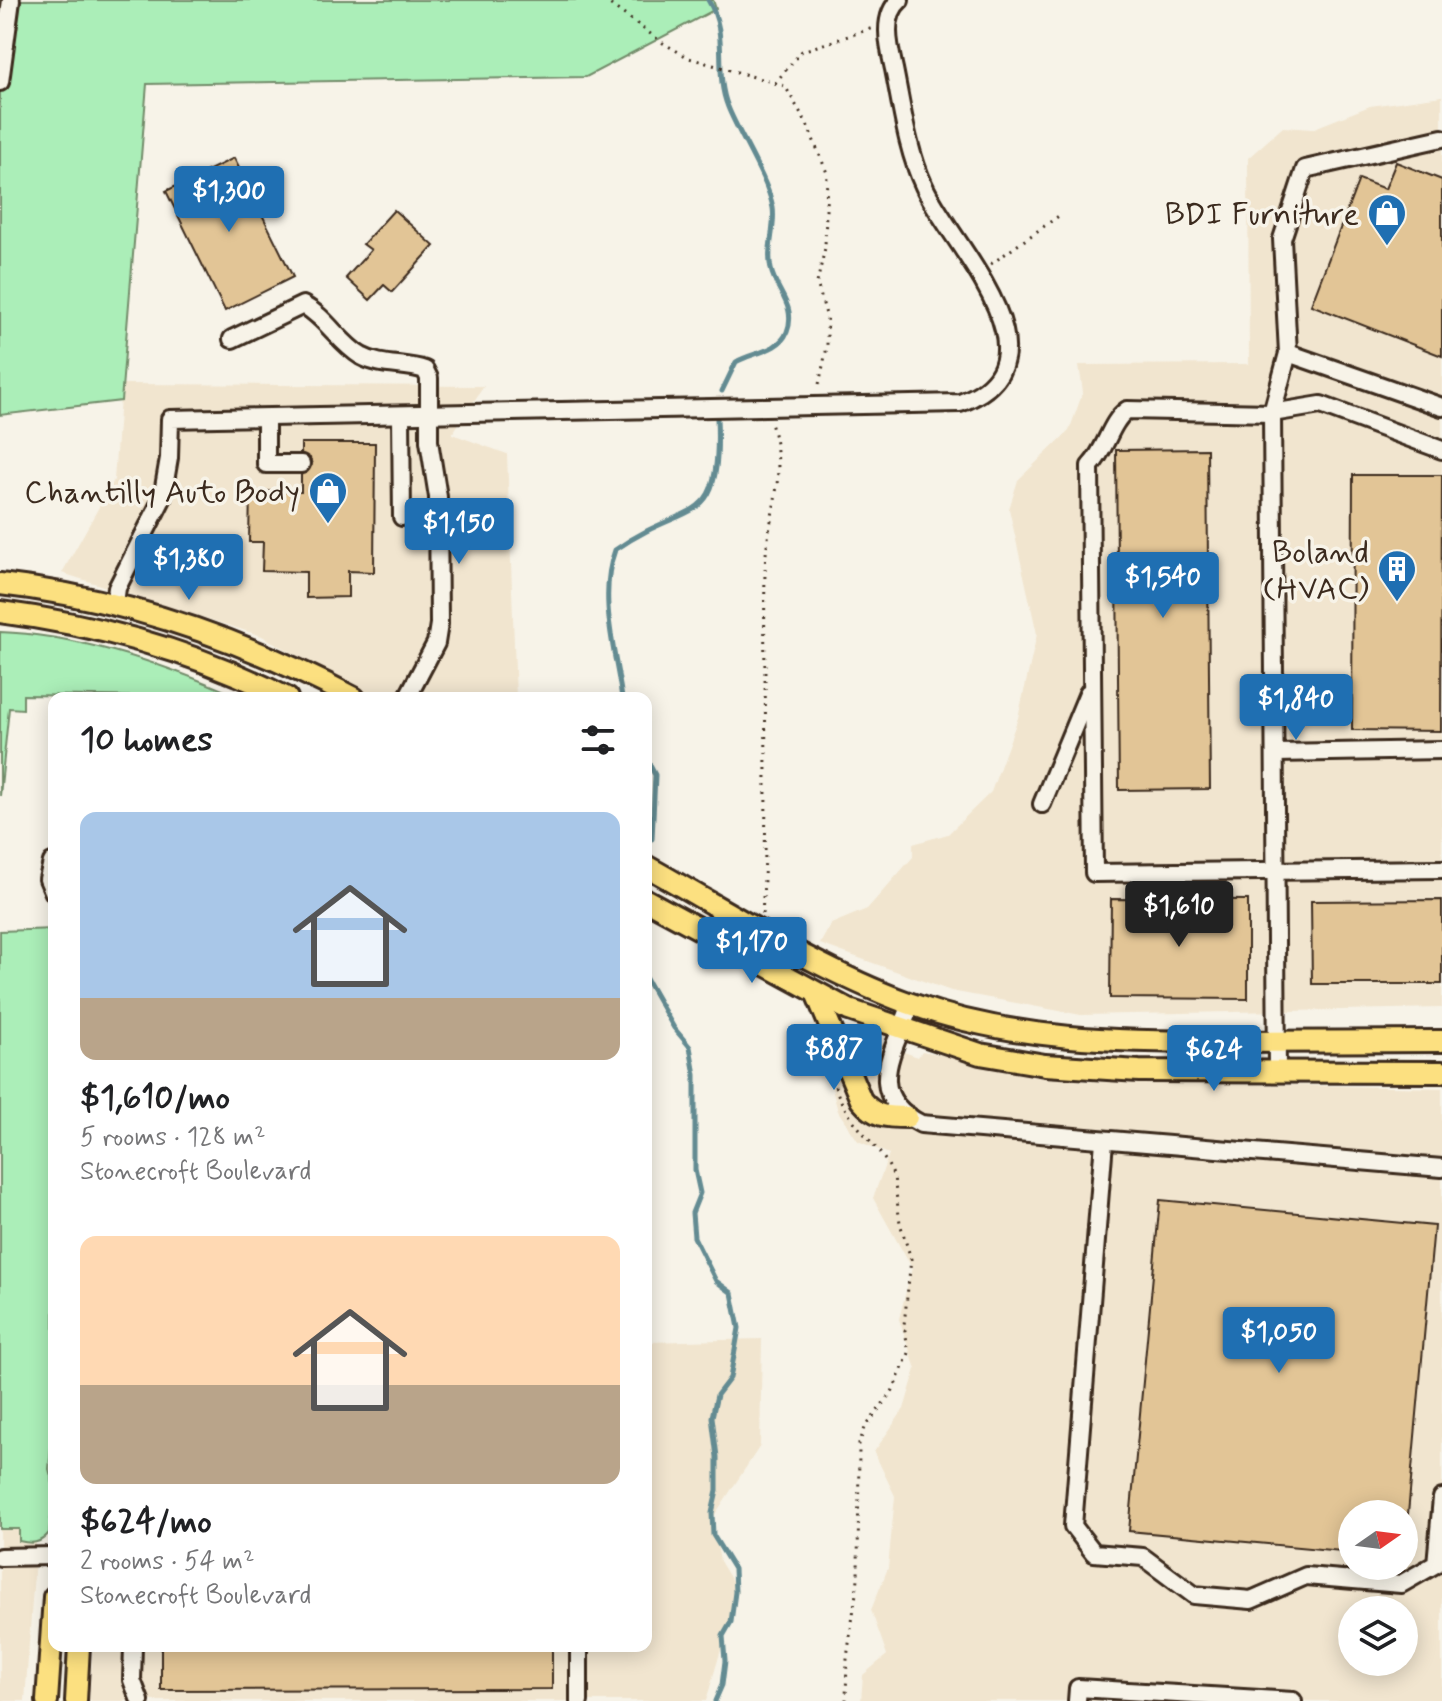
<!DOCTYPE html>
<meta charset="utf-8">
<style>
:root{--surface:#fff;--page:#f2f2f2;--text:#202124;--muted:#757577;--accent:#1f6fb2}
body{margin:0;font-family:Mynerve,sans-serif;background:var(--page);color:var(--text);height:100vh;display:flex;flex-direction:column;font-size:30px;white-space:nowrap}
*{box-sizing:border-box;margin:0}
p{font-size:26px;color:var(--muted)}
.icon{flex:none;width:44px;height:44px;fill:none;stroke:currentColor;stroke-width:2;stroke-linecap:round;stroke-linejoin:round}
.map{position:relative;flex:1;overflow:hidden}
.details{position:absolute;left:48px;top:692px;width:604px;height:960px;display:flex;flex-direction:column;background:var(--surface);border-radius:16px;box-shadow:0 4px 20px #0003}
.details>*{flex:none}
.needle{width:52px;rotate:76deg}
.controls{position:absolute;left:1338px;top:1500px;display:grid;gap:16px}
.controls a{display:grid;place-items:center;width:80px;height:80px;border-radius:50%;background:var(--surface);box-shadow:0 4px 20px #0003;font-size:40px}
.price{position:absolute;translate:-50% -68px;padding:0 18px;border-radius:8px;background:var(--accent);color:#fff;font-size:26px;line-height:52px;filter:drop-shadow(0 2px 4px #0008)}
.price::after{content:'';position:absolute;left:50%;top:48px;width:24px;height:18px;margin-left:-12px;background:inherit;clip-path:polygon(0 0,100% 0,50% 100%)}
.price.selected{background:#222;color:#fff}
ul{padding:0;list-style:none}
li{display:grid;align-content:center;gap:16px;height:424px;padding:0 32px}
li span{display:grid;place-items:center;height:248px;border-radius:16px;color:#555}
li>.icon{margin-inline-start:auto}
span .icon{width:144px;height:144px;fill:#fffc;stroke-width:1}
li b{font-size:34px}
h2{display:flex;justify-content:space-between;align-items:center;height:96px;padding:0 32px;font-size:34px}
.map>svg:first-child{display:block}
.built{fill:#f1e5cf;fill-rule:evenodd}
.green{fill:#abeeb8;stroke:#738c6b;stroke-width:2}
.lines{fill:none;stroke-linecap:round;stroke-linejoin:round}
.stream{stroke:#648b92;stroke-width:5}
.building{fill:#e2c596;stroke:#3b2a1e;stroke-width:2}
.minor-casing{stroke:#3b2a1e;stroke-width:22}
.major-casing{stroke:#3b2a1e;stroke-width:26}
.path{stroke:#3b2a1e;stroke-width:3;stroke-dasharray:2 6;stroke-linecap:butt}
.minor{stroke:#f7f3e8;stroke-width:16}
.major{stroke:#fce080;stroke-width:20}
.labels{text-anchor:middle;stroke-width:7;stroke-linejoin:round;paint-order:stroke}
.poi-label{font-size:32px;fill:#3b2a1e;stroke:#f7f3e8;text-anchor:end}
</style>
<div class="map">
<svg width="1442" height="1701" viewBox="0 0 1442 1701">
<rect width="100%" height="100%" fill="#f7f3e8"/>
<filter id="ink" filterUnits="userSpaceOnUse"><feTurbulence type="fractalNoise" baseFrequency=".0125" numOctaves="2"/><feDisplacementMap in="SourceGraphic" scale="16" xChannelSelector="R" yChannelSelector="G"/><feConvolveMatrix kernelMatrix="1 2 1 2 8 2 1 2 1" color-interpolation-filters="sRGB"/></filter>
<g filter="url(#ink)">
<g class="built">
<path d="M1442,96V1008L1081,1015L951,991L820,944L831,924L867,909L913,857V844L948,834L991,792L1018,718L1037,634L1009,509L1018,480L1069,431L1083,392L1079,365L1249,364L1248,158L1283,127L1312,129L1370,106Z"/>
<path d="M121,384L484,386L452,434L507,454L516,698H374L262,636L62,573L114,480Z"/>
<path d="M813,1020L918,1057L922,1051L1081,1081L1442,1088V1701H861L863,1675L887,1655L871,1610L888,1568L895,1496L874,1452L904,1409L916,1369L899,1319L912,1268L873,1198L889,1154L858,1141L838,1111ZM1352,1514H1404V1566H1352ZM1352,1610H1404V1662H1352Z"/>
<path d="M762,1339L760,1446L712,1519L720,1561L738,1591L706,1701H89L93,1646H646V1342Z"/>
<path d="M0,1515H38L25,1701H0Z"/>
</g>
<g class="green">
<path d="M0,0H713L716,9L586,77L147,84L121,401L0,415Z"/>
<path d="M0,632C82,635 167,665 241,698L23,695V709L9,708L0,796Z"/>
<path d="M54,929V1413L49,1469L54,1488L49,1533C40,1544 32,1544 19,1541V1529H0V931Z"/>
</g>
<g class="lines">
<g class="stream">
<path d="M708,0C730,35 713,70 728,107C739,135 768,179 773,208C776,228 766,249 771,269C776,292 797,306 787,332C779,352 752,352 736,362L722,391"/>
<path d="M622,698C615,650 598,596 615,550C690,497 722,533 717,418"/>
<path d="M646,758L655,775L652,839"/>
<path d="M646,979L674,1028L690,1047L695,1075V1170L700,1193L692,1213L694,1237L716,1281L732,1293L739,1328L730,1378L717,1395L712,1417L717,1457V1491L712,1513L713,1535L734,1569L735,1592L731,1622L723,1636L725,1661L722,1685L715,1701"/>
</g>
</g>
<g class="building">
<path d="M234,158L293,277L225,311L166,191Z"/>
<path d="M1396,162L1442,180V356L1311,305L1359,179L1385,189Z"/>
<path d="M394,210L434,246L392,292L384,285L370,300L346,278L371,250L363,244Z"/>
<path d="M301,443H375L374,572L348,571V597L306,598V572L262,571L263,542H249L250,491L301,492V475L312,465L310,458L301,453Z"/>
<path d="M1207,449L1210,789L1119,790L1116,450Z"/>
<path d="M1353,475H1442L1441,731L1352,730Z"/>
<path d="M1111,899L1248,900V999L1110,998Z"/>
<path d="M1442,900V984H1312L1311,901Z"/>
<path d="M1160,1200L1434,1226L1408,1514H1352V1552L1129,1531Z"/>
<path d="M161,1646H552V1689L161,1690Z"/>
</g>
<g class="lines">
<defs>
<g id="minor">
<path d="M0,82L11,0"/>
<path d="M232,339L303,305C326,317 339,343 361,356C381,367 404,363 425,370L429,378V441L438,497L439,624L436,643L407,698"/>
<path d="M1288,353L1442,407"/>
<path d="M401,416L402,517"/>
<path d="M266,419V464H301"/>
<path d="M1442,450L1321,405L1272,413L1127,410C1110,422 1106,450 1090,466L1094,873L1442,869"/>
<path d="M115,603L117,588L162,499L169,458L170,419L960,403C1071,361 950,245 924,186C907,150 902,108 894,69C889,47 881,16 900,0"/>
<path d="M1276,753L1442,750"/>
<path d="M1042,804L1088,693"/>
<path d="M52,862L48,879L54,893"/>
<path d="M911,1004C894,1052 862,1094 921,1124L1442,1168"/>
<path d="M1277,1072L1272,413L1288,353L1282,239L1305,169L1442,138"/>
<path d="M1104,1141L1073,1526L1094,1553L1143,1557L1194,1595L1251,1600L1306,1576L1401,1584L1436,1564L1442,1498"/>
<path d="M0,1557L54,1556"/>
<path d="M133,1646L132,1680L140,1701"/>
<path d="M579,1646V1701"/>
<path d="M1077,1701L1078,1688L1293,1701"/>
</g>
<g id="major">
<path d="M0,584C126,598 242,639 354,698"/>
<path d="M0,612C101,625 196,652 287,698"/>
<path d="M646,866C732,914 816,969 908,1003C1013,1041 1121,1042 1230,1042C1301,1042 1371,1041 1442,1041"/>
<path d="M646,900L849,1010L980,1054L1045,1065L1139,1071L1442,1072"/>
<path d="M817,995L861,1100C875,1117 886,1117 907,1117"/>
<path d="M47,1701L54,1597"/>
<path d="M76,1701L79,1646"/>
</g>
</defs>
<use href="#minor" class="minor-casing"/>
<use href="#major" class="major-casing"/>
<g class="path">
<path d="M604,0L663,43L689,58L785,86L807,124L827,173L825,248L817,283L827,318V347L818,389"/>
<path d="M775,83L802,51L873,28"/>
<path d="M991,264L1060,215"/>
<path d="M762,914C770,800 763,685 765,571C766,515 790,480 770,420"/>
<path d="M835,1086C848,1127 879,1141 894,1177L900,1223L911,1259L904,1325L909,1353L893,1390L865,1428L859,1444L858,1579L847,1658L846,1701"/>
</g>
<use href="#minor" class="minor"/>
<use href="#major" class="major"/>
</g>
</g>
<defs>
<symbol id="shop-pin" viewBox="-11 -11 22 30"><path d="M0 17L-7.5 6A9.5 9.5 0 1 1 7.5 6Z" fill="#1f6fb2" stroke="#f7f3e8"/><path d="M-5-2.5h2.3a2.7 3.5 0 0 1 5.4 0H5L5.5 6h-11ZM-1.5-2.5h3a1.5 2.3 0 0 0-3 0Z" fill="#fff"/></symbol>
<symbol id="building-pin" viewBox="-11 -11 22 30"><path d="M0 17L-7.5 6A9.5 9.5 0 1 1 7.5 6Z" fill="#1f6fb2" stroke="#f7f3e8"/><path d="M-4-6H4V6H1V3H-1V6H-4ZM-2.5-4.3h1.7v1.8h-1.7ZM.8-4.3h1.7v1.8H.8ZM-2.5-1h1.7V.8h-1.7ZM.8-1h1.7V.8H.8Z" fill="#fff"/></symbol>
</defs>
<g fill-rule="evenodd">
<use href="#shop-pin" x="1365" y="191" width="44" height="60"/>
<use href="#shop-pin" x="306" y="469" width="44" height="60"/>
<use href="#building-pin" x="1375" y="547" width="44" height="60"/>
</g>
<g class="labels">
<g class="poi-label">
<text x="1359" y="224">BDI Furniture</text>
<text x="300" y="502">Chantilly Auto Body</text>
<text x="1369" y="562">Boland<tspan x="1369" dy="37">(HVAC)</tspan></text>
</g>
</g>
</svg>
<div class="controls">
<a><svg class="needle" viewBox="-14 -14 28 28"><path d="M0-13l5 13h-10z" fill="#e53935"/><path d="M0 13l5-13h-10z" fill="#757577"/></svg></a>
<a><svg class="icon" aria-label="layers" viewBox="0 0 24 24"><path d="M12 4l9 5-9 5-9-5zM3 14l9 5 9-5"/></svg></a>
</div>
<b class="price" style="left:229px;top:234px">$1,300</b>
<b class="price" style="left:459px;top:566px">$1,150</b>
<b class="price" style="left:189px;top:602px">$1,380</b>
<b class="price" style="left:1163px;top:620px">$1,540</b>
<b class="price" style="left:1296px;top:742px">$1,840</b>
<b class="price selected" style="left:1179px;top:949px">$1,610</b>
<b class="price" style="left:752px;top:985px">$1,170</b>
<b class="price" style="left:834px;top:1092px">$887</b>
<b class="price" style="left:1214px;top:1093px">$624</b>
<b class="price" style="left:1279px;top:1375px">$1,050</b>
<section class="details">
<h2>10 homes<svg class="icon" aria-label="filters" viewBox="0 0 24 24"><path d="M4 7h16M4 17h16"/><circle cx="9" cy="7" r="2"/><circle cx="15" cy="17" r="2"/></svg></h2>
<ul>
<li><span style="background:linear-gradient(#a9c7e8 75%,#b9a48a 0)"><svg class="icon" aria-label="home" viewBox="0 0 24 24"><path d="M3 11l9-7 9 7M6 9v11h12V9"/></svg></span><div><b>$1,610/mo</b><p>5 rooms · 128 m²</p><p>Stonecroft Boulevard</p></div></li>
<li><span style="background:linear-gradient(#ffd9b3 60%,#b9a48a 0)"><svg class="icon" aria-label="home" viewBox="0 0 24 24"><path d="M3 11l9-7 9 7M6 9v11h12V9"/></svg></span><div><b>$624/mo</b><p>2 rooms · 54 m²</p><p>Stonecroft Boulevard</p></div></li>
</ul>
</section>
</div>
